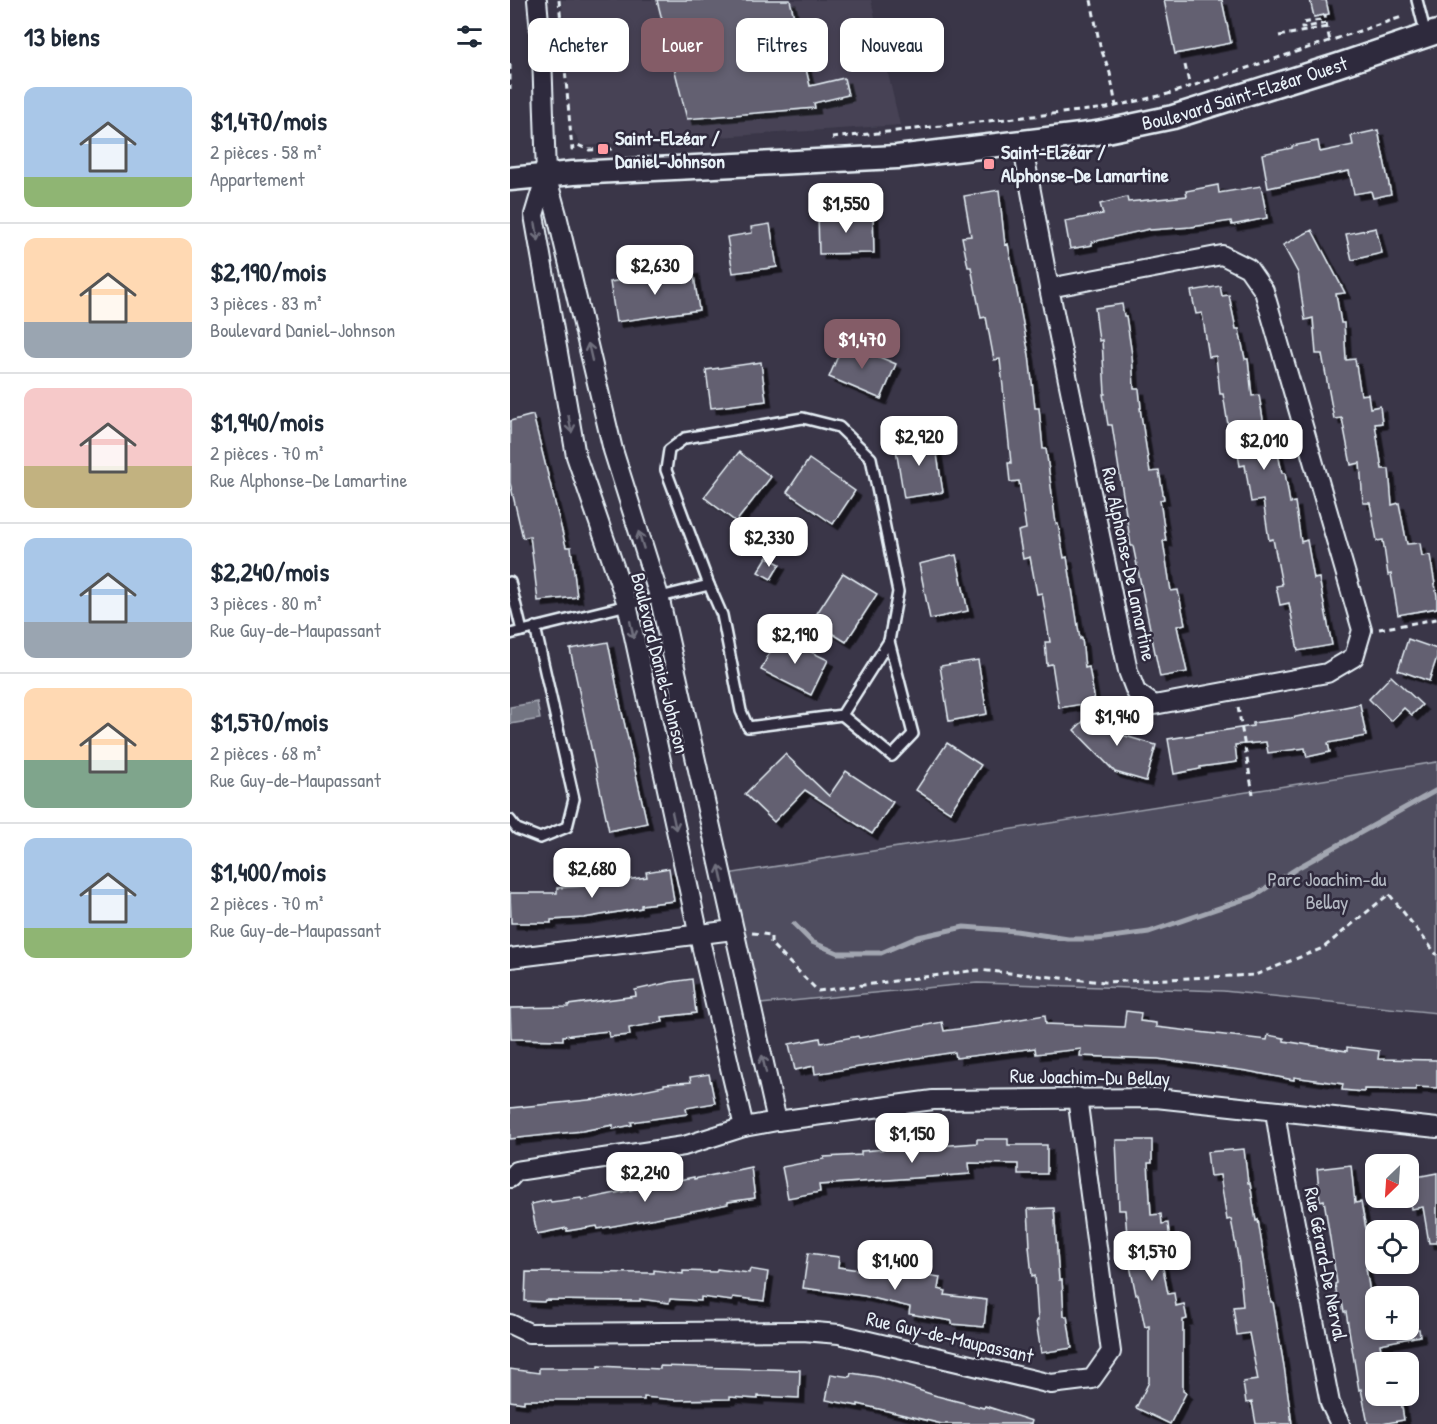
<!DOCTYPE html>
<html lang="fr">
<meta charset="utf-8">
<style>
:root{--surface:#fff;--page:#f6f6f7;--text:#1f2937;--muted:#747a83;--line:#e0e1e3;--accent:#845c67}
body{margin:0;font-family:"Patrick Hand",sans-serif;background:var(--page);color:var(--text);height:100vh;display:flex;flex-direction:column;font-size:22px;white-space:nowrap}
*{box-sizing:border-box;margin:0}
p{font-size:20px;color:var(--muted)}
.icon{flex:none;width:33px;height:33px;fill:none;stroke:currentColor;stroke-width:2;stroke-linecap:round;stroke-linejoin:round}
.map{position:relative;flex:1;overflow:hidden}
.drawer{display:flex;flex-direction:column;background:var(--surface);width:510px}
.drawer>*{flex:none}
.banner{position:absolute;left:18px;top:18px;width:570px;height:54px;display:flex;gap:12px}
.needle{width:39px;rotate:205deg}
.tools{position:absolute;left:855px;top:1154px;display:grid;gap:12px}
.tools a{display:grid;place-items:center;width:54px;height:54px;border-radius:12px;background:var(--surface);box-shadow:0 3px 9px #0003;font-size:30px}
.price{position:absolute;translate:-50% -51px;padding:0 14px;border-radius:12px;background:#fff;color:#222;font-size:20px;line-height:39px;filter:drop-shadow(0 2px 3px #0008)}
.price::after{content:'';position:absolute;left:50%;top:36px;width:18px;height:14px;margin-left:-9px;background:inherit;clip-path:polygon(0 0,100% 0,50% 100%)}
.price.selected{background:var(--accent);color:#fff}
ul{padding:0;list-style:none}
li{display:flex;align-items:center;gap:18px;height:150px;padding:0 24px}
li+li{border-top:2px solid var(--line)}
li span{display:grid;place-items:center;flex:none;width:168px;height:120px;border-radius:12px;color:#555}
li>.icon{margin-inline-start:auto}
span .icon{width:72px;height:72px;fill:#fffc;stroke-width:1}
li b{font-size:26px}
h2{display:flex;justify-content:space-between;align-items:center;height:72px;padding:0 24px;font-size:26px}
.tag{padding:0 21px;border-radius:12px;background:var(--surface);box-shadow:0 3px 9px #0003;font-size:21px;line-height:54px}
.tag.selected{background:var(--accent);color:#fff}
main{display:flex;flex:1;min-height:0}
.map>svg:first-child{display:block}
.built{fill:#464354}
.green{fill:#504e5f;stroke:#9ca0ac;stroke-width:1.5}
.water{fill:#737482;stroke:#a2a6b1;stroke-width:1.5}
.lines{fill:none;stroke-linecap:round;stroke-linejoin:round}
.stream{stroke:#a2a6b1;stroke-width:5}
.building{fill:#636171;stroke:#e8f1f8;stroke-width:1.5;filter:url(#shadow)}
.service-casing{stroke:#e8f1f8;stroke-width:14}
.minor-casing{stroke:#e8f1f8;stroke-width:22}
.tertiary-casing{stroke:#e8f1f8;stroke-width:27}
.path{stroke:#e8f1f8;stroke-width:3;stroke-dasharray:6 4.5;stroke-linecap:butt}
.service{stroke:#2f2a3d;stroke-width:9}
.minor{stroke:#2f2a3d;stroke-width:18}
.tertiary{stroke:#2f2a3d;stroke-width:22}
.oneway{stroke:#70707e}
.poi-dot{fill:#ff9aa2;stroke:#2f2a3d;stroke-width:2}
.labels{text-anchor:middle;stroke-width:5;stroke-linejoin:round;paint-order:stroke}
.street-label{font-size:20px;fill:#e8f1f8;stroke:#2f2a3d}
.poi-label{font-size:20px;font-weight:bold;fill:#e8f1f8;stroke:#2f2a3d;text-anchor:start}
.park-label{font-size:20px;fill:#b3b8c2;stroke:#2f2a3d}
</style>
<main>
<section class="drawer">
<h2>13 biens<svg class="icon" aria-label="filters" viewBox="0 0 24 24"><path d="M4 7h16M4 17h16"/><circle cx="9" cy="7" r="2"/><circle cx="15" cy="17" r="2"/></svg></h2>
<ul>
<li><span style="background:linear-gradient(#a9c7e8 75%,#8fb573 0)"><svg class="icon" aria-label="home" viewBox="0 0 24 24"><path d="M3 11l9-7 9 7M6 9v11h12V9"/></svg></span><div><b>$1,470/mois</b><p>2 pièces · 58 m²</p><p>Appartement</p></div></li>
<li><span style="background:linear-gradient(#ffd9b3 70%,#9aa5b1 0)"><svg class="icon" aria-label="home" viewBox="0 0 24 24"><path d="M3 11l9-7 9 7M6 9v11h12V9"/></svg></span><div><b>$2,190/mois</b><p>3 pièces · 83 m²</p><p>Boulevard Daniel-Johnson</p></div></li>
<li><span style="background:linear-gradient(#f6c9c9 65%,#c2b280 0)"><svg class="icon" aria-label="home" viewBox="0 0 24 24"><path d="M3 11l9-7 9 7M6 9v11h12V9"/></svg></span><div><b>$1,940/mois</b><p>2 pièces · 70 m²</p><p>Rue Alphonse-De Lamartine</p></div></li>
<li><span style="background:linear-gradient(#a9c7e8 70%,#9aa5b1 0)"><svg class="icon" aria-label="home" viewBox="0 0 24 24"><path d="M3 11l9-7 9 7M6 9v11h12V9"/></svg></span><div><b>$2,240/mois</b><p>3 pièces · 80 m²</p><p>Rue Guy-de-Maupassant</p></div></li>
<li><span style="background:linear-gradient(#ffd9b3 60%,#7fa58c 0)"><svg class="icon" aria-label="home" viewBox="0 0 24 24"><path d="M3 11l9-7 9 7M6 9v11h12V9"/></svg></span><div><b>$1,570/mois</b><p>2 pièces · 68 m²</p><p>Rue Guy-de-Maupassant</p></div></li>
<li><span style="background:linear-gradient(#a9c7e8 75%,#8fb573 0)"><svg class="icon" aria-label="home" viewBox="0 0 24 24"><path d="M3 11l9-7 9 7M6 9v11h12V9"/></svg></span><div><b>$1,400/mois</b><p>2 pièces · 70 m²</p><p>Rue Guy-de-Maupassant</p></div></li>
</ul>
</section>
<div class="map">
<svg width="927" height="1424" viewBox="0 0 927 1424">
<defs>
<filter id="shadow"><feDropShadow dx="5.5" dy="5.5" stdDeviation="0" flood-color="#0009"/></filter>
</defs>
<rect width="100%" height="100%" fill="#3a3648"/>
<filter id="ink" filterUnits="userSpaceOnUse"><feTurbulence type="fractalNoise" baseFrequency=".0167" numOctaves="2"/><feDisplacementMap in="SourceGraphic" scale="12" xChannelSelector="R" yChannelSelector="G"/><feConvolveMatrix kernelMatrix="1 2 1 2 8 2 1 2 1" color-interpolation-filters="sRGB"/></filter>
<g filter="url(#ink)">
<path class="built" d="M51,0H361L390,125L72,146L59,123L57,46Z"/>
<path class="green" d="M927,762V1013L713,991L467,983L240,1005L211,875Z"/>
<path class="water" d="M27,702L30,719L0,724V707Z"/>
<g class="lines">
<path class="stream" d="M284,924L302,942L328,953H371L408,937L454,927L506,931L558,939H587L639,932L744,896L789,867L927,790"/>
</g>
<g class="building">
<path d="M147,0H280L300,86L334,78L338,95L304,103L305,108L177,119Z"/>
<path d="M654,0H712L721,43L665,54Z"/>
<path d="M800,0H816L819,14L804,17Z"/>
<path d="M868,130L881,194L863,198L861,191L844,194L839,171L758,188L752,154L782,148V146L808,141L810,152L843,145L841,136Z"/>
<path d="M708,185L709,193L751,186L757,218L722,225L721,221L681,227L640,230L639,229L582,242V245L560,249L555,221L593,214L590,204L617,197L618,202L677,196L676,191Z"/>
<path d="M489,190L495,245L498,244L519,355L525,408H529L533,449H536L546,524H548L554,558L557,557L570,639L572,638L575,668L579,667L585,702L549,708L542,664L537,665L535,642H540L532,593L527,594L520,557L513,559L508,531L516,529L509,481L500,482L498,463H501L490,359L484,360L476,317L471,318L461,267H458L452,237L461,236L454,196Z"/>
<path d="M308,214H363L364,253L309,254Z"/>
<path d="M260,224L267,267L223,273L217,237L242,233L241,227Z"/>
<path d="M866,228L872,253L842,260L836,234Z"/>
<path d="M802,230L835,293L826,294L831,323H834L836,360L845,359L851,395L858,394L860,408L870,406L872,423L865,424L872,469H879L882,505L889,503L897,544L910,543L912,556L920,555L927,596V608L888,615L881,574L878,575L873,540L867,541L860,503H853L850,463L841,465L832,418L824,419L812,354H806L803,318L795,320L788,273L773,245Z"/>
<path d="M183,269L189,310L106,322L100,282Z"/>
<path d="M710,286L712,296L719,295L726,329H729L735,359H738L742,396L749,395L755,431L763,429L772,473H775L780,503L785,502L791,542L797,540L804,579L809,578L822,645L788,651L779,603L770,605L766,586L772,585L763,539L759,540L753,500L741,502L735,465L730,466L724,430L719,431L713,394H710L706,356L699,357L692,313L686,314L681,291Z"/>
<path d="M612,304L614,316H616L622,355L624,389H629L631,408H630L640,472L649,471L654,499L650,500L656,541H653L661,591L668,590L675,624L667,626L677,672L650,677L623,546H621L602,425H598L593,394H595L592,340L589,341L585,308Z"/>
<path d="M334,342L386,364L371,399L319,377Z"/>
<path d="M251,362L256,401L201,408L196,370Z"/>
<path d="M23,415L56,547H61L67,597L28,601L20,536L13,538L0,483V421Z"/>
<path d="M424,436L433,492L394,498L385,443Z"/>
<path d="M229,452L261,477L226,522L194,497Z"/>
<path d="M299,459L345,491L323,524L277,492Z"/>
<path d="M446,555L458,611L420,619L409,564Z"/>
<path d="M257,557L270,564L261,579L248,572Z"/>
<path d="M333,573L367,594L336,642L302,621Z"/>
<path d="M268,636L318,660L301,695L251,670Z"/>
<path d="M898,639L927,649V657L919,681L888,670Z"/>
<path d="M98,642L111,708L137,823L99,831L60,649Z"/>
<path d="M468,660L477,714L439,721L430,666Z"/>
<path d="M881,676L912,705L902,715L894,708L881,721L859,699Z"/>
<path d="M850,704L856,736L818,743L820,752L797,757L795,748L758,753L756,742L725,745L727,762L690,767V769L664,774L658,739L743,726V723L781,718Z"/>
<path d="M586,709L612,735L646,745L636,781L605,772L564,730Z"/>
<path d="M437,743L471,765L440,812L406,790Z"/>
<path d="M275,754L319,796L336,771L383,802L362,834L295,790L264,822L235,794Z"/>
<path d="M159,868L164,901L131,905V908L74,918L41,920V923H1L0,893H47V888L75,886V884L100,879V882L137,877L136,872Z"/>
<path d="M182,979L186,1013L152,1017L153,1022L119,1028L120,1035L99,1037L98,1031L53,1036V1040L1,1039L0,1008L58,1007V1005L126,996L125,990L161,982Z"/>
<path d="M616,1011L631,1013L630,1021L646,1023V1027L757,1040L758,1035L774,1038V1041L837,1051V1047L869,1051L868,1059L927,1060V1088L906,1087V1090L854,1089V1092L832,1090L833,1084L784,1077V1080L737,1071L648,1059L570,1056L571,1049L526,1054L525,1048L446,1058L445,1052L305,1074L304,1066L285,1070L279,1044L310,1038L311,1043L348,1036L349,1038L432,1022L434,1031L492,1023V1022L535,1015L536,1024L614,1027Z"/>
<path d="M199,1074L205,1103L176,1108L177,1114L121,1122L122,1125L103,1129V1125L72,1131L0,1139V1108L88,1099L154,1086V1084L181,1082L180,1077Z"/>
<path d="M467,1139H498V1145H537V1174H508V1164L459,1163L460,1174L309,1185L310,1192L278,1198L272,1167L314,1159V1157L351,1155V1151L391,1148H428V1146L467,1143Z"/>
<path d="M606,1140H642V1163H638L641,1215L651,1214L652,1224L658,1223L660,1242L648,1243L658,1294L664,1293L666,1306L674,1304L677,1319L673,1320V1391L676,1393L660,1424L626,1408L639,1382V1326L635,1327L628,1294L626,1295L619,1261L615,1210H609Z"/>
<path d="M734,1149L738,1183H740L746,1221L748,1220L761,1302H763L774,1366L782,1424H746L742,1402L736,1403L733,1382L748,1380L739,1333L727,1335L723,1307L733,1306L729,1263L721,1219L717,1220L710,1175L700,1176L697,1152Z"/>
<path d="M841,1165L845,1203L851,1202L863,1266L856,1268L866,1329H909L910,1336L870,1344L873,1362H866V1395H890L894,1420L872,1424H858L851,1389L849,1390L836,1312H834L832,1302L828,1303L825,1284L827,1283L814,1200L810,1201L807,1169Z"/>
<path d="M241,1167L245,1198L218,1202V1204L199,1208L88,1229L87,1226L57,1231V1228L27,1234L21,1204L40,1200L41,1202L71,1198L72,1200L130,1188L165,1184L164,1181L184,1177V1179Z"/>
<path d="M927,1173V1243H919L913,1207L901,1209L898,1184L907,1183L906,1177Z"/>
<path d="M544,1208L549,1280H552L554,1316H557L562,1348L531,1353L526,1321H528L525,1275L522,1276L519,1246H520L518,1209Z"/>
<path d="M298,1253L329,1257L328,1267L386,1275L387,1270L430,1277L428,1289L436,1291L435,1295L477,1300L474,1327L442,1324V1321L399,1314L400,1307L354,1296L293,1288Z"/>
<path d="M207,1269L239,1273L240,1269L258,1272L254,1301L223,1297L222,1301L191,1297V1301L160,1299L159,1303L130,1299V1301L35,1300L34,1302L15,1301L16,1272L144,1273V1270L173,1274V1271L206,1272Z"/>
<path d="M88,1366L150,1369V1366L290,1370L289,1398L248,1396V1399L220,1397V1399L166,1400L134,1397V1400H14V1403L0,1401V1369L29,1373V1368H88Z"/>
<path d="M341,1373L368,1377L427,1396L474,1408L475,1406L522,1421L521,1424H432L348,1404V1406L316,1400L321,1374L340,1377Z"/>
</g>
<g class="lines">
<defs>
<g id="service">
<path d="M907,0L916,35"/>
<path d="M293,418L329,427L361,458L388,592L379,641L332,715L238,727L231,711L212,615L199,585L156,470L159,450L175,438Z"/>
<path d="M0,582L12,631"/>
<path d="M0,634L199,585"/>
<path d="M332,715L382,756L403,734L379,641"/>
<path d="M0,820L7,829L30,838L57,827L64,799L25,627"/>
</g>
<g id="minor">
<path d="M27,0L32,54L36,175L47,215L103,450L149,596L267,1121"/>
<path d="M512,143L539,288L618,671L626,692L644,705L817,673L844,657L852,630L754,291L738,268L712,255L539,288"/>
<path d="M36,175L24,215L66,456L117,604L189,936L234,1127"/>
<path d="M0,958L223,930"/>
<path d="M765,1111L772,1156L820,1403L830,1424"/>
<path d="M0,1178L6,1171L174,1146L234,1127L267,1121L423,1100L646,1098L927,1128"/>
<path d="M0,1324L19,1333L293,1331L329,1334L541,1384L582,1379L601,1352L567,1097"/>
</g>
<g id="tertiary">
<path id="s1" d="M0,179L63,173L387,157L587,133L663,117L826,66L927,32"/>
</g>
</defs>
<use href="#service" class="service-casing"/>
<use href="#minor" class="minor-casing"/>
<use href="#tertiary" class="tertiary-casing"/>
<g class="path">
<path d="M49,0L62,149L68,145L79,150L102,149"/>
<path d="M581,0L590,46L600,73L606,106"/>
<path d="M816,23L792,28V23L810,20L815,15C816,24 818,33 820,41"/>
<path d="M769,36L817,27"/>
<path d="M0,64V89"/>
<path d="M675,65L680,87"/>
<path d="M322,138L597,108L658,94L892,17"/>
<path d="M869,629L927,619"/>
<path d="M728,707L743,794"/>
<path d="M242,933L261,935V944L308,991L468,970L594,982L745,975L813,948L879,894L927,955"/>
</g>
<use href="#service" class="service"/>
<use href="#minor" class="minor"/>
<use href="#tertiary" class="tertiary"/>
</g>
<defs><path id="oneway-shaft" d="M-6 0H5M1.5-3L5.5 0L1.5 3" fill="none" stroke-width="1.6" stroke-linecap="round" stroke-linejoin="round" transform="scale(1.5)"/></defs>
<g class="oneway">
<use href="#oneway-shaft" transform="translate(27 232) rotate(80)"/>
<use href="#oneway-shaft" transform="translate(80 352) rotate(-103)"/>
<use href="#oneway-shaft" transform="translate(60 424) rotate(80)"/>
<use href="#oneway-shaft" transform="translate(131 540) rotate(-107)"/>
<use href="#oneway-shaft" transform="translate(122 630) rotate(78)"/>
<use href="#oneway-shaft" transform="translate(164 821) rotate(78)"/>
<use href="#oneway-shaft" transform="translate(211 874) rotate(-102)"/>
<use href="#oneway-shaft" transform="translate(254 1064) rotate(-103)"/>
</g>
</g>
<g class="poi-dot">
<rect x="87" y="143" width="12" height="12" rx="3"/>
<rect x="473" y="158" width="12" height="12" rx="3"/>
</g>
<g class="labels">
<g class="street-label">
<text dy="7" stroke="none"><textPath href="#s1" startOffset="742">Boulevard Saint-Elzéar Ouest</textPath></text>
<text transform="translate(619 564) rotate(78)" y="7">Rue Alphonse-De Lamartine</text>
<text transform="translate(150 663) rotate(76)" y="7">Boulevard Daniel-Johnson</text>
<text transform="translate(580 1077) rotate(1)" y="7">Rue Joachim-Du Bellay</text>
<text transform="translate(816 1264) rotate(79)" y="7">Rue Gérard-De Nerval</text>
<text transform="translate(440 1337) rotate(13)" y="7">Rue Guy-de-Maupassant</text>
</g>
<g class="poi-label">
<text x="105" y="145">Saint-Elzéar /<tspan x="105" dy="23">Daniel-Johnson</tspan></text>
<text x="491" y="159">Saint-Elzéar /<tspan x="491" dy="23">Alphonse-De Lamartine</tspan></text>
</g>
<g class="park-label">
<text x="817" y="886">Parc Joachim-du<tspan x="817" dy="23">Bellay</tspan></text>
</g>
</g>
</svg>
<div class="tools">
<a><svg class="needle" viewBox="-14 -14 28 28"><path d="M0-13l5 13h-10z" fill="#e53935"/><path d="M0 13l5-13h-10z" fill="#747a83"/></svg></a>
<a><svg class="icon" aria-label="locate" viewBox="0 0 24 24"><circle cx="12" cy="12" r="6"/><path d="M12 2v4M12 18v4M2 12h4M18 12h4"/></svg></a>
<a>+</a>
<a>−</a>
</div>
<b class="price" style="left:336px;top:234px">$1,550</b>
<b class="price" style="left:145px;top:296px">$2,630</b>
<b class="price selected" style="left:352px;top:370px">$1,470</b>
<b class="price" style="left:409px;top:467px">$2,920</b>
<b class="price" style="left:754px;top:471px">$2,010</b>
<b class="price" style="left:259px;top:568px">$2,330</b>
<b class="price" style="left:285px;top:665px">$2,190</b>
<b class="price" style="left:607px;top:747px">$1,940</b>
<b class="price" style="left:82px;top:899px">$2,680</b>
<b class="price" style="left:402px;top:1164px">$1,150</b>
<b class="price" style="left:135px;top:1203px">$2,240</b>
<b class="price" style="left:642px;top:1282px">$1,570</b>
<b class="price" style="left:385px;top:1291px">$1,400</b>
<div class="banner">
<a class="tag">Acheter</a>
<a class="tag selected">Louer</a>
<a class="tag">Filtres</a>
<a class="tag">Nouveau</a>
</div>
</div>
</main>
